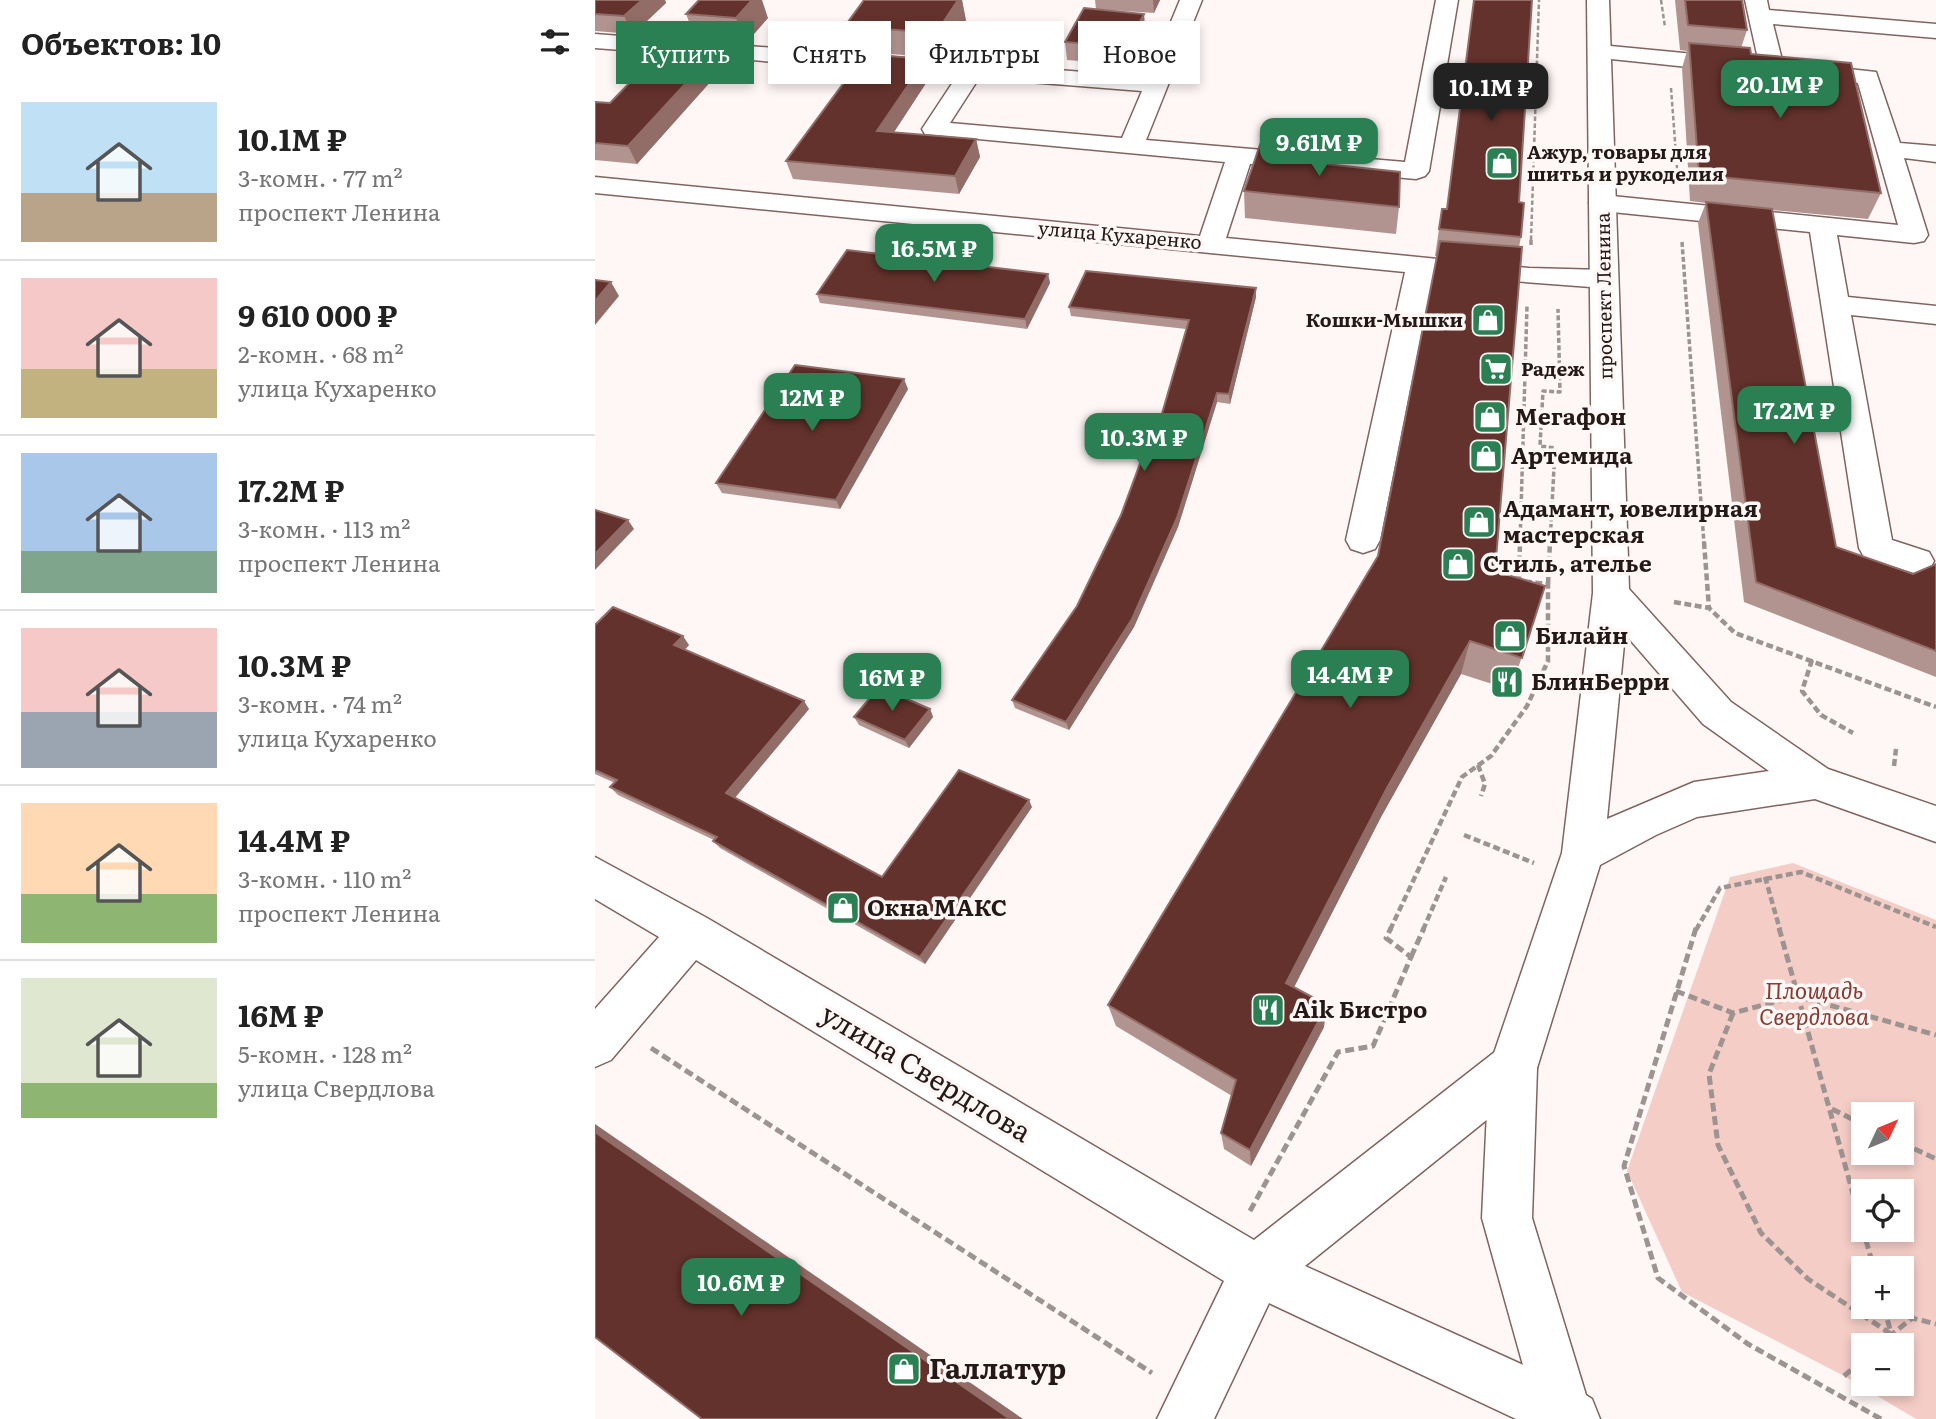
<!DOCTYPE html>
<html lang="ru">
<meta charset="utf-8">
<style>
:root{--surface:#fff;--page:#f2f2f2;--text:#222;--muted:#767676;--line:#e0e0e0;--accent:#2a8053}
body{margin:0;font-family:Literata,serif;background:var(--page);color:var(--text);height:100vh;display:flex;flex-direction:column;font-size:26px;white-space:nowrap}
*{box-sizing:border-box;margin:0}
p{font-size:23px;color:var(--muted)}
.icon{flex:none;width:38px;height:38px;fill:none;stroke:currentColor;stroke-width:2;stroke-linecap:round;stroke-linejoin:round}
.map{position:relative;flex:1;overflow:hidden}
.sheet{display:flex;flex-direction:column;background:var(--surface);width:595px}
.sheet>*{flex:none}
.guide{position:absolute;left:21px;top:21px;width:665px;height:63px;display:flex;gap:14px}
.needle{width:46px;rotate:46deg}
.tools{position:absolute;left:1256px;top:1102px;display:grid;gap:14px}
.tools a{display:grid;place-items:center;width:63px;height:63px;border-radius:0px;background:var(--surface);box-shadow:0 4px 10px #0003;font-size:35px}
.price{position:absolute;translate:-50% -60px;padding:0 16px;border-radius:14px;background:var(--accent);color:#fff;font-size:23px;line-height:46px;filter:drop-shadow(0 2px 4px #0008)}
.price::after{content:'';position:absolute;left:50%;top:42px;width:21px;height:16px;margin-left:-10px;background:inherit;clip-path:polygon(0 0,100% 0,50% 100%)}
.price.current{background:#222;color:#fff}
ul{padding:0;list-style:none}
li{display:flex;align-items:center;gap:21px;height:175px;padding:0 21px}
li+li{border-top:2px solid var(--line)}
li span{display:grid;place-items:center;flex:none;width:196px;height:140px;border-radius:0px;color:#555}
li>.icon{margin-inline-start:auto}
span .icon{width:84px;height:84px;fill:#fffc;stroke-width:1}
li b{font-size:30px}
h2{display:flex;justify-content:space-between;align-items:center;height:84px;padding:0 21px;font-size:30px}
.chip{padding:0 24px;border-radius:0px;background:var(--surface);box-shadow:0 4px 10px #0003;font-size:24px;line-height:63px}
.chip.current{background:var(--accent);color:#fff}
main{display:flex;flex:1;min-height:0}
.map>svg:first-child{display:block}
.green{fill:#f5cdc7;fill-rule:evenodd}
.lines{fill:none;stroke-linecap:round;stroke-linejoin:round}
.minor-casing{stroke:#81645f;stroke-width:3}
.major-casing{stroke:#81645f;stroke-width:3}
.path-far3{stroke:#9d9391;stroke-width:2.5;stroke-dasharray:4.5 2.5;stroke-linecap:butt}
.path-far2{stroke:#9d9391;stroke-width:3.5;stroke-dasharray:5 2.5;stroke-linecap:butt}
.path-far1{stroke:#9d9391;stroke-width:4.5;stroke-dasharray:7 3.5;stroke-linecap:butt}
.path{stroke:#9d9391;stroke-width:5;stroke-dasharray:9 4.5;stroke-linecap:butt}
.minor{fill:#fff;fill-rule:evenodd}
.major{fill:#fff;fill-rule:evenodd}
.wall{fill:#b19490}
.shaded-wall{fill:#926d68}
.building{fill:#64322c;stroke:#926d68;stroke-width:2}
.labels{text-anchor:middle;stroke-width:7;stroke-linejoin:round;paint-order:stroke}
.far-poi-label{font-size:19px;font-weight:bold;fill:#251917;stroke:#fef7f5;text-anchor:start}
.far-street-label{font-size:19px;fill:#251917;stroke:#fef7f5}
.poi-label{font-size:23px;font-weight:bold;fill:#251917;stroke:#fef7f5;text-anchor:start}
.park-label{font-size:23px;font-style:italic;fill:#863d33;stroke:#fef7f5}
.near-street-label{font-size:28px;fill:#251917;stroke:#fef7f5}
.near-poi-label{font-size:28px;font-weight:bold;fill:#251917;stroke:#fef7f5;text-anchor:start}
</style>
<main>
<section class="sheet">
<h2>Объектов: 10<svg class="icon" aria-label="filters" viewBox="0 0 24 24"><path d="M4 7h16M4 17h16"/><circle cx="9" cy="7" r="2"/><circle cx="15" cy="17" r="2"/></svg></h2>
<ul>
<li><span style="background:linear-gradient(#bfe0f5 65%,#b9a48a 0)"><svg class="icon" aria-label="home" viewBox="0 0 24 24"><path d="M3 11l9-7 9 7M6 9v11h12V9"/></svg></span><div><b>10.1M ₽</b><p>3-комн. · 77 m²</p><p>проспект Ленина</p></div></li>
<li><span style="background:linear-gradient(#f6c9c9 65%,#c2b280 0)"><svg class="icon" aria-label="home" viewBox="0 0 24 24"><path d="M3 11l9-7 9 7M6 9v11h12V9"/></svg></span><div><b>9 610 000 ₽</b><p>2-комн. · 68 m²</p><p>улица Кухаренко</p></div></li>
<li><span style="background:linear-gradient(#a9c7e8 70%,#7fa58c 0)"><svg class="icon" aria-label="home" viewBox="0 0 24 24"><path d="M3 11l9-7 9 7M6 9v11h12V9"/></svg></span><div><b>17.2M ₽</b><p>3-комн. · 113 m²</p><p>проспект Ленина</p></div></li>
<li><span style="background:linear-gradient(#f6c9c9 60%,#9aa5b1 0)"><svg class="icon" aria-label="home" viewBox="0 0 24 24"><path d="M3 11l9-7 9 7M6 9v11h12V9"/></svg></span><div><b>10.3M ₽</b><p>3-комн. · 74 m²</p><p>улица Кухаренко</p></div></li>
<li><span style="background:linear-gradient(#ffd9b3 65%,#8fb573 0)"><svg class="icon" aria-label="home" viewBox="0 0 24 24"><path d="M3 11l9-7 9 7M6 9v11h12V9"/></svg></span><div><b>14.4M ₽</b><p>3-комн. · 110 m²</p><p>проспект Ленина</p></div></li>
<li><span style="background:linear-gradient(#dfe7d0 75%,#8fb573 0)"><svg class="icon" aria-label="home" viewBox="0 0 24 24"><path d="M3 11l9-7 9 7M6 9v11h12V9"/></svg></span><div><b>16M ₽</b><p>5-комн. · 128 m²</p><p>улица Свердлова</p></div></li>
</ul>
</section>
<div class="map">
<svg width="1341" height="1419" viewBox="0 0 1341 1419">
<rect width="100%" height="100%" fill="#fef7f5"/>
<path class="green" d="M1198,863L1341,920V1419H1321L1249,1376L1087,1292L1032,1171L1135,877ZM1269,1115H1307V1153H1269ZM1269,1192H1307V1230H1269ZM1269,1269H1307V1307H1269ZM1269,1346H1307V1384H1269Z"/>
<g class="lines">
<defs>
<g id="minor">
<path d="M585,0H607L551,140L810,162L841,0H863L834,171L830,176L821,179L655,164L631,238L934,268L1009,270L1019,273L1023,279L1019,285L1009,288L838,275L785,540L780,549L768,553L756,549L751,540L810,272L0,193V177L605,236L630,162L330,134L327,129L362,76L0,48V34L553,77ZM384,78L547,91L527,138L355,123Z"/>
<path d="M1150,0H1172L1174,10L1341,24V38L1178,24L1189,68L1185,73H1169L1165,68Z"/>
<path d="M1005,45L1141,58L1152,65L1141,72L997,57L994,52Z"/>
<path d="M1208,64L1281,72L1305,143L1341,146V162L1309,158L1333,235L1329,241L1319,243L1242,235L1253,297L1341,306V324L1256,315L1297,540L1334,552L1339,561L1334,570L1322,574L1269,557L1264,548L1215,232L1007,211L998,209L994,203L998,197L1007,195L1303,225L1263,83L1200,76L1196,71L1200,66Z"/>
<path d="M0,857L112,918L659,1240L901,1051L918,1044L935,1051L942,1068L935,1085L710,1266L988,1392L996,1412L993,1419H921L674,1303L619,1419H562L629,1281L101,960L16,1060L0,1067V1009L64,937L0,899Z"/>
</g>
<path id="major" d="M992,0H1014L1034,589L1136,702L1233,769L1341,806V842L1220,799L1102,817L1061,835L1005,865L942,1068L937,1218L991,1395L997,1399L1005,1419H943L887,1218L894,1068L967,853L998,593ZM1030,634L1108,724L1174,771L1099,782L1012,819Z"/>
</defs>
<use href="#minor" class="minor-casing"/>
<use href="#major" class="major-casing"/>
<g class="path-far3">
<path d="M1066,0L1070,27"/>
<path d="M1076,88L1083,181"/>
<path d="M936,240L944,0"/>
</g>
<g class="path-far2">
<path d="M1087,242L1109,544"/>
<path d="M936,245V238"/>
<path d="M925,544L932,306"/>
<path d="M955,544L960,448L945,446L948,391L965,392L963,309"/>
</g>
<g class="path-far1">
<path d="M1109,542L1114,608"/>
<path d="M953,584L955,542"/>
<path d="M1079,602L1114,608L1140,633L1341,707"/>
<path d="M1217,660L1207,691L1226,715L1258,733"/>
<path d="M883,765L890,784L886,796"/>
<path d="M1299,766L1301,749"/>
<path d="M869,835L939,863"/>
<path d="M1170,877L1185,930"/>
<path d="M795,930L867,777L896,756L932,706L953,661V584L924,581L925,542"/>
<path d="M828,930L851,877"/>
<path d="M1101,930L1125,888L1206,872L1341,927"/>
</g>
<g class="path">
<path d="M1101,928L1029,1166L1063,1278L1153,1344L1286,1419"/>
<path d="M1184,928L1279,1269"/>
<path d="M816,957L829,928"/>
<path d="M1081,991L1138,1013L1202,996L1341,1035"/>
<path d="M1138,1013L1114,1074L1123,1145L1166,1233L1213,1279L1296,1334"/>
<path d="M56,1048L557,1373"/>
<path d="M1237,1109L1269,1125"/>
<path d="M1307,1143L1341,1159"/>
<path d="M655,1211L743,1052L778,1046L816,957L791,938L796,928"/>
<path d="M1289,1307L1296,1333"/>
<path d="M1283,1346L1317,1318L1341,1324"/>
<path d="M1249,1376L1269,1359"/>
</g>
<use href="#minor" class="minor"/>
<use href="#major" class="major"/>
</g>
<g class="wall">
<path d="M0,0H70L71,3L38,34L0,31Z"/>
<path d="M269,0H367L371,21L347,58L257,51L250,26Z"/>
<path d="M500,0H565L559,13L501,9Z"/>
<path d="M1080,0H1147L1152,30L1146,48L1156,54L1286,193L1273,219L1177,210L1241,547L1318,574L1341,564V677L1149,602L1103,223L1111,203L1095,201L1087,68L1092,51L1085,50Z"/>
<path d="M91,14L173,18L151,43L101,39Z"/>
<path d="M549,14L550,31L534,65L472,60L470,42Z"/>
<path d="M331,59L335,77L299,132L381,139L385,157L364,194L198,179L191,161Z"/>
<path d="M134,61L42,164L0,160V102L15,103Z"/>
<path d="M725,148L724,164L804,207L801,234L650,218L649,191Z"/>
<path d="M924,202L926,237L924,247L900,571L950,586L916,690L866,674L786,817L699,987L729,1027L656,1166L629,1149L626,1133L637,1096L521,1026L513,1005L783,556L843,256H840L847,209Z"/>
<path d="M453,274L455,283L432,329L225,303L222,294Z"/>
<path d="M661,297L635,404L622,402L583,527L539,627L474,730L420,708L417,700L482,606L526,515L562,431L591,329L476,316L474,307Z"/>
<path d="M313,389L245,509L127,493L121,483Z"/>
<path d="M0,625L94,645L89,649L214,709L140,798L287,877L437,807L330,964L125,848L118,841L119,840L23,795L15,787L20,783L0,774Z"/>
<path d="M335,709L338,717L314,748L264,725L259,717Z"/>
</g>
<g class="shaded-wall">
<path d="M47,0H70L71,3L38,34L29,16Z"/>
<path d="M157,0H167L173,18L151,43L141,18Z"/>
<path d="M350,0H367L371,21L347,58L341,33Z"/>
<path d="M558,0H565L559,13Z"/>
<path d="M549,14L550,31L534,65L532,47Z"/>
<path d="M128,43L134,61L42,164L33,146Z"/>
<path d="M331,59L335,77L288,149L282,131Z"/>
<path d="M381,139L385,157L364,194L360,176Z"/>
<path d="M725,148L724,174L721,163Z"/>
<path d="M453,274L455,283L432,329L430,319Z"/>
<path d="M16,282L24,296L0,325V301Z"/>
<path d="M661,288V297L635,404L634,394Z"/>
<path d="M309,379L313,389L245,509L241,500Z"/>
<path d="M622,393V402L583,527L539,627L474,730L471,722Z"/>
<path d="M33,520L39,529L0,570V554Z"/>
<path d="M88,636L94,645L86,654L79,645Z"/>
<path d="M875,641L866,674L786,817L690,1005L691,983L792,788Z"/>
<path d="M209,701L214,709L137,801L131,793Z"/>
<path d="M335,709L338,717L314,748L310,740Z"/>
<path d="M434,800L437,807L330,964L325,957Z"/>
<path d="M732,1005L729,1027L656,1166L655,1150Z"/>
<path d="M0,1124L428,1419H415L0,1132Z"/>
</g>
<g class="building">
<path d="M0,0H47L29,16L0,14Z"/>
<path d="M104,0H157L141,18L91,14Z"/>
<path d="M269,0H363L341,33L250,26Z"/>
<path d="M879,0H937L924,202L929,203L926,237L844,229L847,209H852Z"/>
<path d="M1090,0H1147L1152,30L1093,25Z"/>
<path d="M489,8L549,14L532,47L470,42Z"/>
<path d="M77,39L128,43L33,146L0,143V102L15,103Z"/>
<path d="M1094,43L1155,48L1156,54L1256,63L1286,193L1104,175Z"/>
<path d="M270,54L331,59L282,131L381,139L360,176L191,161Z"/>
<path d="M666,142L725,148L721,163L805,172L804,207L649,191Z"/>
<path d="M1111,202L1177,209L1241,547L1318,574L1341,564V651L1161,582Z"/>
<path d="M845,241L927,247L900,571L950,586L927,658L875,641L792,788L691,983L732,1005L655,1150L626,1133L641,1080L513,1005L783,556Z"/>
<path d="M252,250L453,274L430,319L222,294Z"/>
<path d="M491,271L661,288L634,394L622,393L582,518L537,619L471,722L417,700L482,606L526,515L557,431H562L594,320L474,307Z"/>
<path d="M0,280L16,282L0,301Z"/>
<path d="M200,365L309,379L241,500L121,483Z"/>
<path d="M0,510L33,520L0,554Z"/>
<path d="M18,607L88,636L79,645L209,701L131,793L287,877L364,770L434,800L325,957L118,841L122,837L15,787L22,780L0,770V625Z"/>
<path d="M284,687L335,709L310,740L259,717Z"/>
<path d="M0,1132L415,1419H107L0,1337Z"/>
</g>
<defs>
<symbol id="shop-square" viewBox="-11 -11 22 22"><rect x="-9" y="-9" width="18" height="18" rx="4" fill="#2a8053" stroke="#fef7f5"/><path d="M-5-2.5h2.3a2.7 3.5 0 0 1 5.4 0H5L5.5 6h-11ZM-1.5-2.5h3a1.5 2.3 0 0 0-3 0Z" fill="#fff"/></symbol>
<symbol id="supermarket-square" viewBox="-11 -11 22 22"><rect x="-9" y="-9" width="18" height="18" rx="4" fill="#2a8053" stroke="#fef7f5"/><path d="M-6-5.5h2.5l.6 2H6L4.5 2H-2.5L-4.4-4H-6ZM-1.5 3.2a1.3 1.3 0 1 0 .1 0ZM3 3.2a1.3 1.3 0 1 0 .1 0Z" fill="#fff"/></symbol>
<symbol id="restaurant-square" viewBox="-11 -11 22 22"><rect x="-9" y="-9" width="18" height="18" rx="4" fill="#2a8053" stroke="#fef7f5"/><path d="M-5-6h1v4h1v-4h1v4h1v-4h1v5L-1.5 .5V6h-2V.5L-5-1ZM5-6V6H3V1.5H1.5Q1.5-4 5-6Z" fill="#fff"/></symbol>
</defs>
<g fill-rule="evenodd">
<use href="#shop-square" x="888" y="144" width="38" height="38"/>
<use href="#shop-square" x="874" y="301" width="38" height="38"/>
<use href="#supermarket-square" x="882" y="350" width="38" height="38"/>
<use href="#shop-square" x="876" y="398" width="38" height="38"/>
<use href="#shop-square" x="872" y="437" width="38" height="38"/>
<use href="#shop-square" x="865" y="503" width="38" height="38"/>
<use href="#shop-square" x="844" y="545" width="38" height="38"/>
<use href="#shop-square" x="896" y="617" width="38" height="38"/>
<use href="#restaurant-square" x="893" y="663" width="38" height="38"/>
<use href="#shop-square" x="229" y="889" width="38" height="38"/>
<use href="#restaurant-square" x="654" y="991" width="38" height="38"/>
<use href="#shop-square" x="290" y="1350" width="38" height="38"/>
</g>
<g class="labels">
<g class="far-poi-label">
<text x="932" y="159">Ажур, товары для<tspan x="932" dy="22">шитья и рукоделия</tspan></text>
<text x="868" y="327" text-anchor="end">Кошки-Мышки</text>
<text x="926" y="376">Радеж</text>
</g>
<g class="far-street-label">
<text transform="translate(525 235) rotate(5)" y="7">улица Кухаренко</text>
<text transform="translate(1009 296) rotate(-91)" y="7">проспект Ленина</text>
</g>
<g class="poi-label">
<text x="920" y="425">Мегафон</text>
<text x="916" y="464">Артемида</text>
<text x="908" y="517">Адамант, ювелирная<tspan x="908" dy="26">мастерская</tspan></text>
<text x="888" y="572">Стиль, ателье</text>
<text x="940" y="644">Билайн</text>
<text x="936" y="690">БлинБерри</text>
<text x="272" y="916">Окна МАКС</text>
<text x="698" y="1018">Aik Бистро</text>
</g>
<g class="park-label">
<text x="1219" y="999">Площадь<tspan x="1219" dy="26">Свердлова</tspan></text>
</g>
<g class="near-street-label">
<text transform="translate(331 1073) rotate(31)" y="10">улица Свердлова</text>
</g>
<g class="near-poi-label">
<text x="334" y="1379">Галлатур</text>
</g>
</g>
</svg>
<div class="tools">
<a><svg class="needle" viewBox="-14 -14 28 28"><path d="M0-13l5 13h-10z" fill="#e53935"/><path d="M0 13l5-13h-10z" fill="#767676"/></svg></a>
<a><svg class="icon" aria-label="locate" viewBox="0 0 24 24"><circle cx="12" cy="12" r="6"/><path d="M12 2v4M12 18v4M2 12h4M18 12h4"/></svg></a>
<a>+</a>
<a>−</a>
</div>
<b class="price" style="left:1185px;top:120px">20.1M ₽</b>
<b class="price current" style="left:896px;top:123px">10.1M ₽</b>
<b class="price" style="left:724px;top:178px">9.61M ₽</b>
<b class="price" style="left:339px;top:284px">16.5M ₽</b>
<b class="price" style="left:217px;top:433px">12M ₽</b>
<b class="price" style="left:1199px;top:446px">17.2M ₽</b>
<b class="price" style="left:549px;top:473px">10.3M ₽</b>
<b class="price" style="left:755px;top:710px">14.4M ₽</b>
<b class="price" style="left:297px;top:713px">16M ₽</b>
<b class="price" style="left:146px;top:1318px">10.6M ₽</b>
<div class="guide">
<a class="chip current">Купить</a>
<a class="chip">Снять</a>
<a class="chip">Фильтры</a>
<a class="chip">Новое</a>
</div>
</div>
</main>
